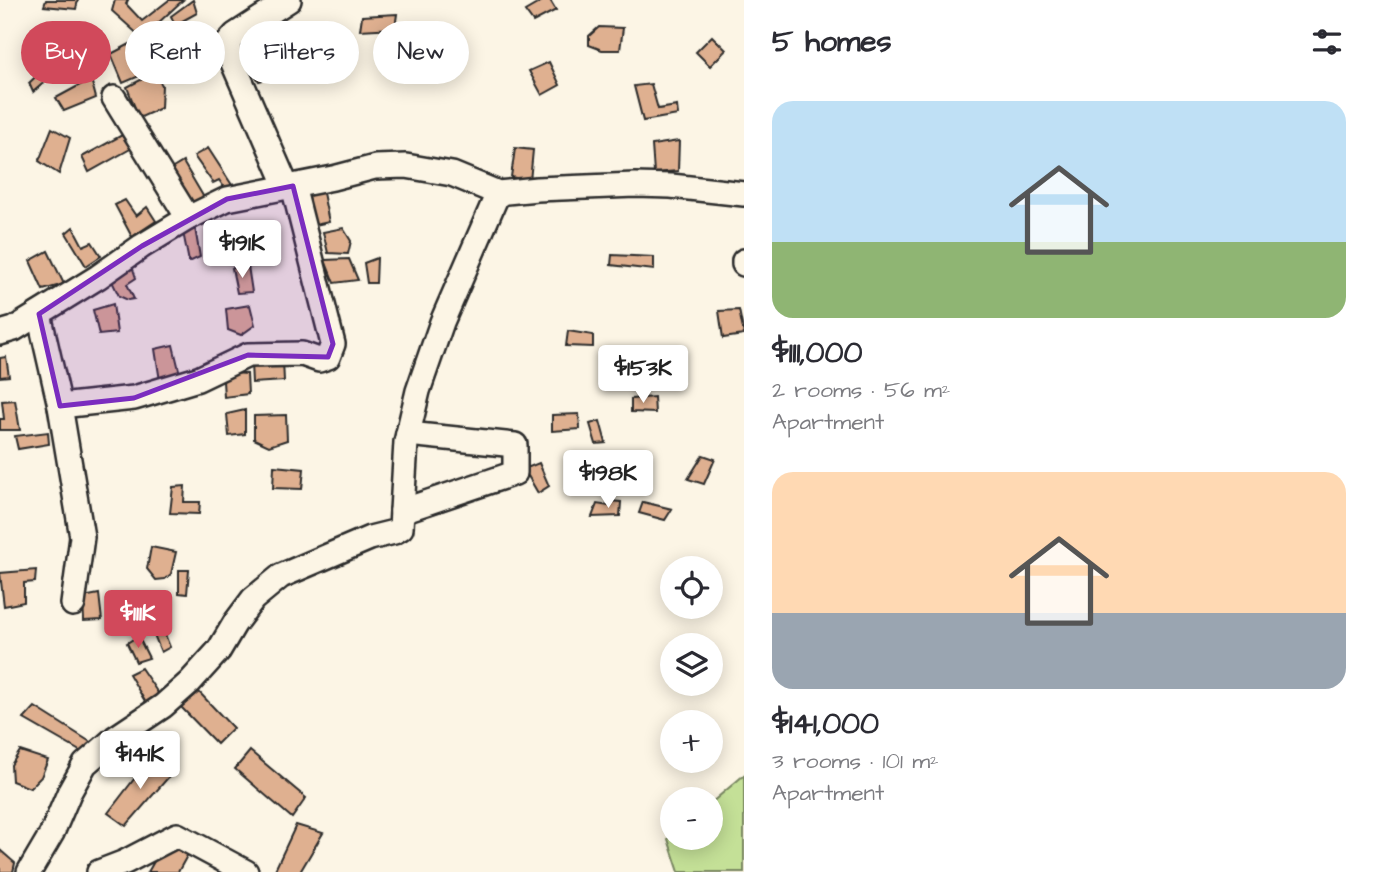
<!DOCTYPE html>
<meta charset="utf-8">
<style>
:root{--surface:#fff;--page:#f2f2f3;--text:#2b2b33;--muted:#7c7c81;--accent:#d1495b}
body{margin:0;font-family:"Architects Daughter",sans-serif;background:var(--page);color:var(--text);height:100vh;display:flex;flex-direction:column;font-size:26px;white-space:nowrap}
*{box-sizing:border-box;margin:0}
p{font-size:23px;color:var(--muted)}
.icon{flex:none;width:38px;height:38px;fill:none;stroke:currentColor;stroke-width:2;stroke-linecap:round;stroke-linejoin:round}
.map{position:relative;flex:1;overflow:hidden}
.panel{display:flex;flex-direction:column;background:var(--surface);width:630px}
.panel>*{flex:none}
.hud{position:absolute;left:21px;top:21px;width:618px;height:63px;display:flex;gap:14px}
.tools{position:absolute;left:660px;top:556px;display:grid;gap:14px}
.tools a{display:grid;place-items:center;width:63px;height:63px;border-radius:50%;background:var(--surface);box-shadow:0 4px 18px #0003;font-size:35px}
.price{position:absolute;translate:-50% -60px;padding:0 16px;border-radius:7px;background:#fff;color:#222;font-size:23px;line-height:46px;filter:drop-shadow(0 2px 4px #0008)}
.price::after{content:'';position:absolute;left:50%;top:42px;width:21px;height:16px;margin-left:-10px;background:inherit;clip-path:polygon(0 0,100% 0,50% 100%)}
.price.on{background:var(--accent);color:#fff}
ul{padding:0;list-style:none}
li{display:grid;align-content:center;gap:14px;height:371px;padding:0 28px}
li span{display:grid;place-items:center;height:217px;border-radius:21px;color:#555}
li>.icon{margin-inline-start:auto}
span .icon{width:126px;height:126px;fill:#fffc;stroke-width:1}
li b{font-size:30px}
h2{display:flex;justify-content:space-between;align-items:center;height:84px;padding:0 28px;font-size:30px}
.tag{padding:0 24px;border-radius:32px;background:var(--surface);box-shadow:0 4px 18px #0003;font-size:24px;line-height:63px}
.tag.on{background:var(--accent);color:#fff}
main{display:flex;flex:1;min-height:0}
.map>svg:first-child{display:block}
.green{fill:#c4e097;stroke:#788661;stroke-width:2}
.building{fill:#dfb090;stroke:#2b2b2b;stroke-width:2}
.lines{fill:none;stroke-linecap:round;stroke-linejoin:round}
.minor-casing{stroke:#2b2b2b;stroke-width:28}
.minor{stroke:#fcf5e5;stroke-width:23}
.marked{fill:#7b2cbf;fill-opacity:0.2;stroke:#7b2cbf;stroke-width:5;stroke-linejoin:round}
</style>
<main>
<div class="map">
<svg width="744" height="872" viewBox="0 0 744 872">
<rect width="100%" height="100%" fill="#fcf5e5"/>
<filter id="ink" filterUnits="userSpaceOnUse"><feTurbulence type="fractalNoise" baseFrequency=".0143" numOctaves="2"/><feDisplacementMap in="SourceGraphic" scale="14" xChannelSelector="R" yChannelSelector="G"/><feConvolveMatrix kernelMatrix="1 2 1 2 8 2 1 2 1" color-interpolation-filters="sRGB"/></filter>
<g filter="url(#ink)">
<path class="green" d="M744,775V872H679L668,839L672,835V838H710L711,803Z"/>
<g class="building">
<path d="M46,0H78L76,9L44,6Z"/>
<path d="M115,0H128L126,4L142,21L169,0H183L142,38L112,11Z"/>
<path d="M193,0L197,13L175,25L171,16Z"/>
<path d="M544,0H550L556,10L533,22L525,11Z"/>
<path d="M397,14L395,28L360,30L362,16Z"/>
<path d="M599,27L623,28L620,50H602L589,45V36Z"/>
<path d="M188,28L206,48L184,63L168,39Z"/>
<path d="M712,36L726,50L710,66L696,52Z"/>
<path d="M71,43L76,55L33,92L29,83Z"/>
<path d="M132,43L144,74L123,83L111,54Z"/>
<path d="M261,46L277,76L259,81L241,53Z"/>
<path d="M549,62L560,85L542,95L529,71Z"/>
<path d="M154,73L162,85L161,108L139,118L127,87Z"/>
<path d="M91,79L96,98L64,111L56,98Z"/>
<path d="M651,84L658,109L677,106L678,115L643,121L634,86Z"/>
<path d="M52,128L70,138L59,174L39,161Z"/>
<path d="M122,135L132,148L89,172L82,157Z"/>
<path d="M679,141L678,171L654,173L652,145Z"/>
<path d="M208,148L232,185L226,190L219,180L213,183L194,156Z"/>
<path d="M515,148L533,150L530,181L511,177Z"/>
<path d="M183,162L206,201L190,208L168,171Z"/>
<path d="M322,188L329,222L315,225L307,192Z"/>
<path d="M125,200L136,216L147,207L156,221L132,237L115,205Z"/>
<path d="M73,227L83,246L92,242L101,256L86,266L66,233Z"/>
<path d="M195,228L200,257L189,262L183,232Z"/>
<path d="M343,228L351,241L348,254L328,253L323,232Z"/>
<path d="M48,251L64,284L43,290L30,261Z"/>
<path d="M612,255L654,257V270L611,265Z"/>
<path d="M377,258L376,283H367L364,263Z"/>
<path d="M349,259L358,280L334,283L325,260Z"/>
<path d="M132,266L136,278L127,284L134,299L128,300L119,296L110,277Z"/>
<path d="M248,266L252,292L237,293L232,268Z"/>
<path d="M113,304L117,333L99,335L93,310Z"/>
<path d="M250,305L255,325L241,335L228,330L226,309Z"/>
<path d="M739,310L744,335L723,338L719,311Z"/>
<path d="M568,331L593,335V347L566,346Z"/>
<path d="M173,345L180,374L160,381L155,349Z"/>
<path d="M6,357L9,376L0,377V358Z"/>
<path d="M283,361L284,381L252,383L251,363Z"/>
<path d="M233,373L247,374L248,394L224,397L223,381Z"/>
<path d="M654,397L655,413L631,412V399Z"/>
<path d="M15,400L20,430H0V419H4L2,401Z"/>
<path d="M245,410V434L229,436L227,414Z"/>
<path d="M579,414L580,429L552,431V415Z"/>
<path d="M286,415L287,440L269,446L254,439V416Z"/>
<path d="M600,421L606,443L596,444L590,424Z"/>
<path d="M48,432L49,444L18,449L15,436Z"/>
<path d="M703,455L715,459L704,484L688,479Z"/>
<path d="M539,463L549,486L538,493L524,469Z"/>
<path d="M274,466L304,469L302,489L273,488Z"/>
<path d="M185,486L184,502H200L199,514L170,513L173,487Z"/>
<path d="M610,501L621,502L620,516L592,517L597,504L610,506Z"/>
<path d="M643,502L672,509L665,520L639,513Z"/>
<path d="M151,547L176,552L171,574L165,579L156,580L147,569Z"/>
<path d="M36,570L35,582L24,583V602L4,606L0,573Z"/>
<path d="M179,570H189L187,594L179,593Z"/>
<path d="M99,594L102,620L84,621L83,597Z"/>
<path d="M153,632H164L170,647L161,652Z"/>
<path d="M138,636L149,658L136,662L127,643Z"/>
<path d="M141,668L160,696L146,703L129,674Z"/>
<path d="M199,692L233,728L217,744L181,707Z"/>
<path d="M35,707L92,743L85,754L24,719Z"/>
<path d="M20,751L48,760L41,777L30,788L12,781L11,765Z"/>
<path d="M250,751L306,798L292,818L235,769Z"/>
<path d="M151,757L173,772L126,826L108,813Z"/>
<path d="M296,825L323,833L300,872H274Z"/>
<path d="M176,845L188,854L178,872H148L156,858Z"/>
<path d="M0,850L15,863L13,872H0Z"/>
</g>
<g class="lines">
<defs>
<g id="minor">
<path d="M114,98L188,218"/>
<path d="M287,187L230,56L228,43L235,35L289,0"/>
<path d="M744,261V264"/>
<path d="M39,314L60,406L82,537L73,604"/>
<path d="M0,333L14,329L98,277L142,246L188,218L227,199L333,178L375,167L406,166L452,174L498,193L537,189L635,185L671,186L744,194"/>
<path d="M60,406L134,398L198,379L248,355L302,354L319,360L328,357L333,344L293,186"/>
<path d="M402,511L515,473V445L408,434"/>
<path d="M29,872L52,833L69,793L85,764L115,738L163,706L190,682L219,650L235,623L253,599L281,576L370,538L394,532L401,528L406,442L418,391L442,322L498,193"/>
<path d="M99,872L125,862L177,835L246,872"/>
</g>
</defs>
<use href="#minor" class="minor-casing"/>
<use href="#minor" class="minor"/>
</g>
</g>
<path class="marked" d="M293,186L333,344L328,357L248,355L134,398L60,406L39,314L142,246L227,199Z"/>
</svg>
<div class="tools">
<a><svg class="icon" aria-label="locate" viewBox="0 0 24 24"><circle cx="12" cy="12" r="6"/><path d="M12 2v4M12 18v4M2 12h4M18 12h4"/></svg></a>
<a><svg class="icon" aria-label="layers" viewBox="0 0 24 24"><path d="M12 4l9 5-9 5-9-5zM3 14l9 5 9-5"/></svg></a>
<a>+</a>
<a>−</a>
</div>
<b class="price" style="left:242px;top:280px">$191K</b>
<b class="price" style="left:643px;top:405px">$153K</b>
<b class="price" style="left:608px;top:510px">$198K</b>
<b class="price on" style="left:138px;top:650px">$111K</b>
<b class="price" style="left:140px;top:791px">$141K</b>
<div class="hud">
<a class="tag on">Buy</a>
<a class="tag">Rent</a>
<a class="tag">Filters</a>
<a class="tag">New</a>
</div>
</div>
<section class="panel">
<h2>5 homes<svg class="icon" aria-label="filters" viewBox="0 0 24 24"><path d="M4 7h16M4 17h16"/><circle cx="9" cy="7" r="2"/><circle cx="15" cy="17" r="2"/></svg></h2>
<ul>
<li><span style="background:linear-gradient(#bfe0f5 65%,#8fb573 0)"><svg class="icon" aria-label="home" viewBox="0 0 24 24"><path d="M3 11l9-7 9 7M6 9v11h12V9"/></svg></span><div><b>$111,000</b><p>2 rooms · 56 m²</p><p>Apartment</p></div></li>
<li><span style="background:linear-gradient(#ffd9b3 65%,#9aa5b1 0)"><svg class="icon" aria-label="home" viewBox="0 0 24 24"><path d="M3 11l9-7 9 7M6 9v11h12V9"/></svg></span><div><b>$141,000</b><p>3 rooms · 101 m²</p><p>Apartment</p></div></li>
</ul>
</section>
</main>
